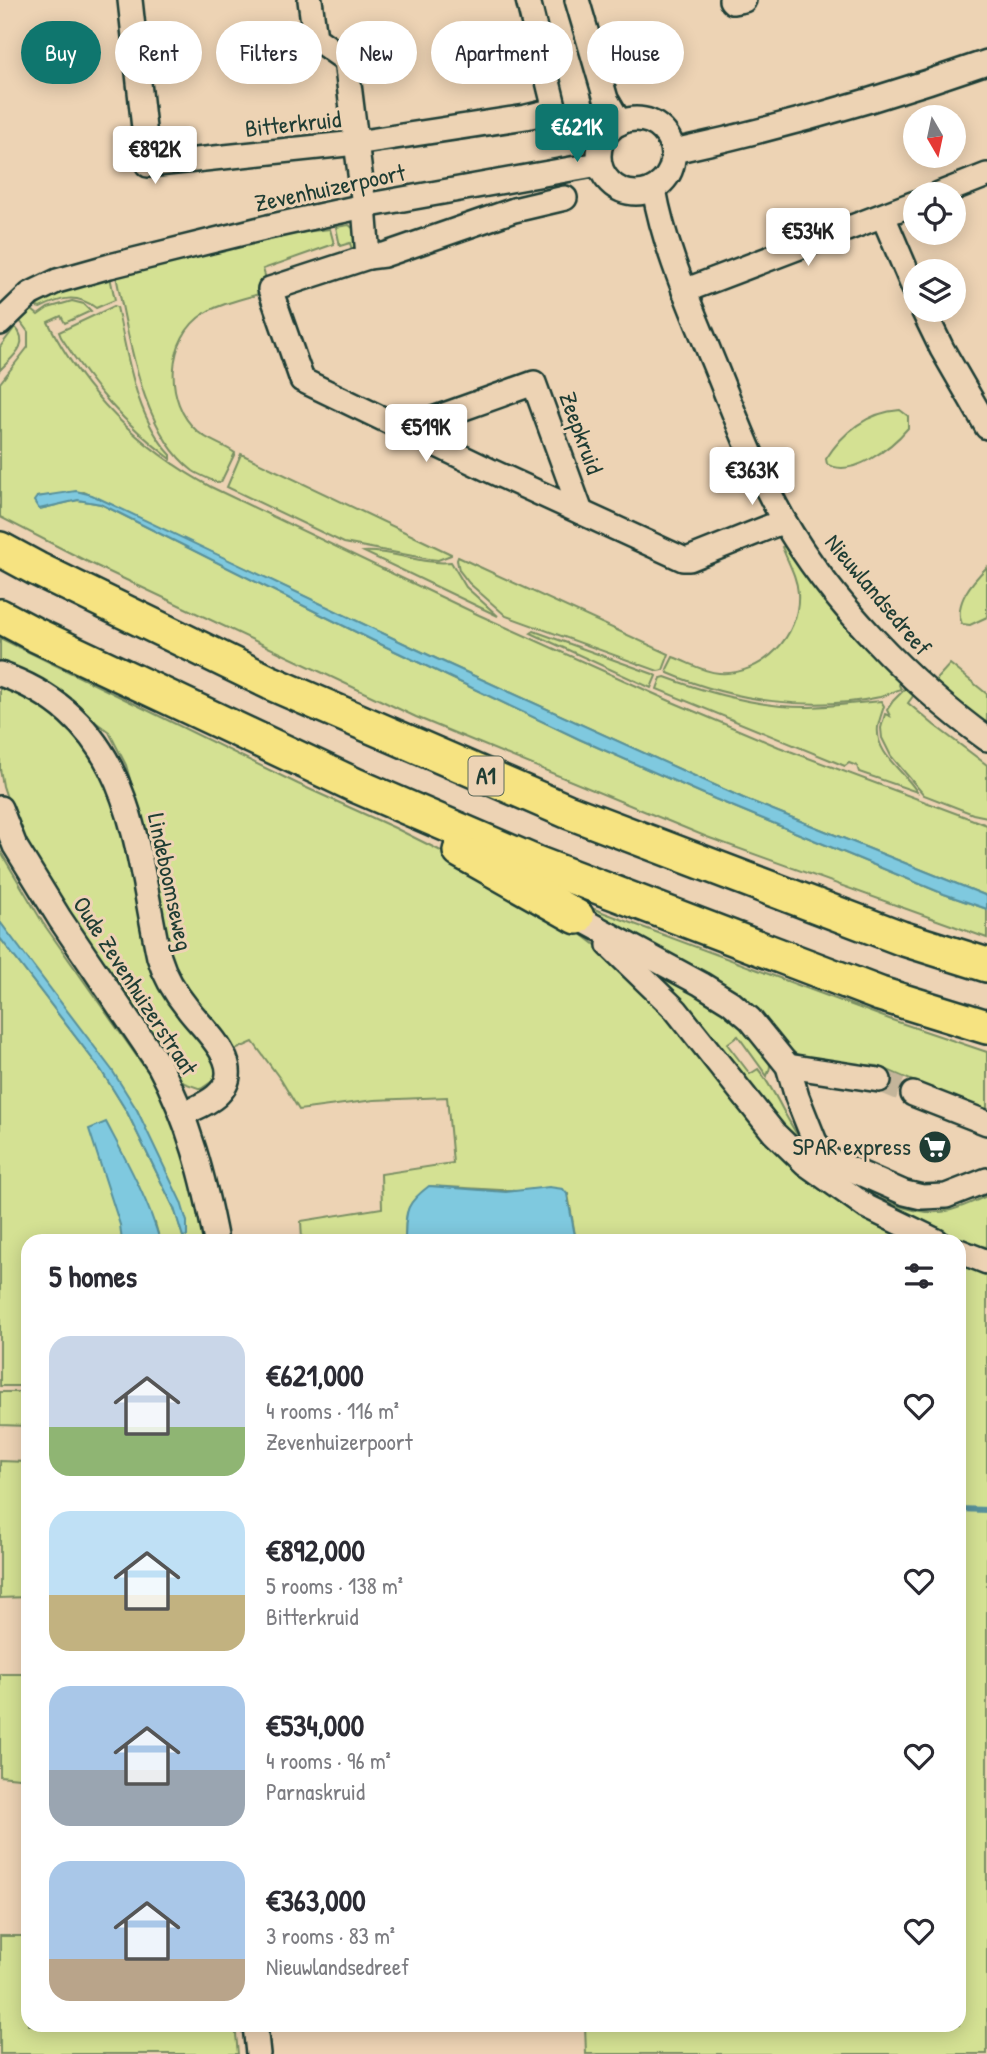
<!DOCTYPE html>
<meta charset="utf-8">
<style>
:root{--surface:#fff;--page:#f7f7f7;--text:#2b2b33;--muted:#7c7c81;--accent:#0f766e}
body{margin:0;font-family:"Patrick Hand",sans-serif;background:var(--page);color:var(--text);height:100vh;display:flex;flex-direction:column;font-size:26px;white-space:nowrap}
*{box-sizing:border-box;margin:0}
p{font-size:23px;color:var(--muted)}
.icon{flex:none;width:38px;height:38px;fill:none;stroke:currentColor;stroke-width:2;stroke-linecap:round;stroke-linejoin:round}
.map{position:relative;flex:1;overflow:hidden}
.panel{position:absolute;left:21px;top:1234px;width:945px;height:798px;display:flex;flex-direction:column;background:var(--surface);border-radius:21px;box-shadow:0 4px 18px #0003}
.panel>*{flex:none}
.guide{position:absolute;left:21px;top:21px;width:945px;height:63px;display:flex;gap:14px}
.needle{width:46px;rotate:171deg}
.buttons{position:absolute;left:903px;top:105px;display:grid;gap:14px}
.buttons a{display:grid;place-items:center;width:63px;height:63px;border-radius:50%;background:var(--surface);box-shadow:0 4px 18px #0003;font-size:35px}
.price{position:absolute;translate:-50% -60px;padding:0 16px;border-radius:7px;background:#fff;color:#222;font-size:23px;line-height:46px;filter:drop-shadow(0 2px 4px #0008)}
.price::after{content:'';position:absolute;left:50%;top:42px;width:21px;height:16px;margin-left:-10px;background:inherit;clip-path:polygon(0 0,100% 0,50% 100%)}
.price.selected{background:var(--accent);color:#fff}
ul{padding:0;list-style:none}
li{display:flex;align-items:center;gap:21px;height:175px;padding:0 28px}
li span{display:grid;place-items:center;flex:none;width:196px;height:140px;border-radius:21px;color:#555}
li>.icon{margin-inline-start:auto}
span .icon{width:84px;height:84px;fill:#fffc;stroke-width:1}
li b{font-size:30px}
h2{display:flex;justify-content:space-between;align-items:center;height:84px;padding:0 28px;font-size:30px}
.pill{padding:0 24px;border-radius:32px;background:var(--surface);box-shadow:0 4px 18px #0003;font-size:24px;line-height:63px}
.pill.selected{background:var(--accent);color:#fff}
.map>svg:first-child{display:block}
.green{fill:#d4e193;stroke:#7a8f64;stroke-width:2}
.water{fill:#7fc9df;stroke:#59919b;stroke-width:2}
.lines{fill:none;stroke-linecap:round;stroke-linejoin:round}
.stream{stroke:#59919b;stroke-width:6}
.minor-tunnel{stroke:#c4b59a;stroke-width:23;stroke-dasharray:23 11;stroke-linecap:butt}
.minor-casing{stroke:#1f3d34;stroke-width:28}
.highway-casing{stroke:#1f3d34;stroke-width:38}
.minor{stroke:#edd3b4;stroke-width:23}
.highway{stroke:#f6e381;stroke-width:33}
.labels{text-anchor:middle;stroke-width:6;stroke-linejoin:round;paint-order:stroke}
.shield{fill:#edd3b4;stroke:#5d6a5a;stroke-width:2}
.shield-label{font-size:23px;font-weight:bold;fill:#1f3d34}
.street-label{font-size:24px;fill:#1f3d34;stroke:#edd3b4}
.poi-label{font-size:24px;fill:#1f3d34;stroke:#edd3b4;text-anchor:end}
</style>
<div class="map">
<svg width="987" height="2054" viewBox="0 0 987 2054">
<rect width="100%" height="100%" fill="#edd3b4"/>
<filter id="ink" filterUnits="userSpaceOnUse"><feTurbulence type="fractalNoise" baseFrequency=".0143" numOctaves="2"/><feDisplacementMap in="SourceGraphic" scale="14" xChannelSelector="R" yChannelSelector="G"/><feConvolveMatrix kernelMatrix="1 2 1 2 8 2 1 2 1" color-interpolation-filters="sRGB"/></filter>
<g filter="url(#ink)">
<g class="green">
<path d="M349,225L355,230L357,243L352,250L350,243L340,246L336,227Z"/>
<path d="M330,229L334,244L263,269L267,282L262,293C244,299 221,303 205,313C166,337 163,402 198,432C209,441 224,445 235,453L221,482L218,483C210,479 201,476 193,471C141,432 129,335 116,276L278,235Z"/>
<path d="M110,277L115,300L96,308C76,293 61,298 40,308L36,307C55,288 85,283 110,277Z"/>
<path d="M72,301L84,304L91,311L65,323L61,316L48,322C85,395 139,448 211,487L479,615L670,701L779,747L987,825V896L743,798L437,659L84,492L37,497L39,509L78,500L101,504L374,641L579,739L715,799L944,894L987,909V938L707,837L416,717L86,561L0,517V383L28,347V332L20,321L32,310L38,315L48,308Z"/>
<path d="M114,306L117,307C128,356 135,417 171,455V459C123,423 93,387 61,337L59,332Z"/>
<path d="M15,327C32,344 11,358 0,370V347Z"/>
<path d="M900,410L908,416V428C892,447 852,479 827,464L826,459C843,432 868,412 900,410Z"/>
<path d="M241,454L451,554V555L438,560L429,559L344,543L227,487Z"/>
<path d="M791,544L905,677L899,685L901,689C894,691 888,695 880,697C812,712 733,701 668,673L667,669L673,657C688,662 702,672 719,673C762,676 801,636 798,593C797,577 788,562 782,547Z"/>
<path d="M364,552C393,550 421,565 451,562L466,587L498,616Z"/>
<path d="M458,557L669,654L663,670L658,671L506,616L469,583L459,570L457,560Z"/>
<path d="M987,567V617L970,625L962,624C953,603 973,581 987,567Z"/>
<path d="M534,631L653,674L656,676L651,688L531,633Z"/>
<path d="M0,638L298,784L395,828L489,875L563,920L631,972L763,1130L920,1241H576L568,1194L430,1186C405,1204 406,1211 405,1241H302L301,1221L382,1208L381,1174L453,1163L447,1097L374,1100L299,1110L281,1080L253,1042L235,1050L181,988L169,965L152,894L135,797L126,765L109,732L47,687L0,662Z"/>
<path d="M950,664L987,694V730L931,685Z"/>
<path d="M665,677C711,694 761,708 810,707C834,706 857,703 881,701L884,706C882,713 879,720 878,727C875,755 905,771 917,792L859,772L857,766L849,763L845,766L657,689L661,678Z"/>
<path d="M0,682L32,698L66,725L95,760L114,794L149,952L204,1038L217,1069L214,1080L201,1089L184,1083L175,1074L37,868L13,816L3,786L0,769Z"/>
<path d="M907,682L916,692L908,703L934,725L987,765V817L973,814L924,795L891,756L882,738L881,728L885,714L890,716L887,710L893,701L904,690L903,685Z"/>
<path d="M0,851L43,923L152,1078L173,1119L183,1143L206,1241H160L155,1223L121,1225L122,1241H28V1386H0V938L101,1070L127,1112L174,1208L183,1236H187V1222L137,1110L0,922Z"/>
<path d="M594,909L892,1020L987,1052V1113L878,1066L805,1060L788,1048L766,1019L752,1007L590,916Z"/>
<path d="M625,951C649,964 674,975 697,989C716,1000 769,1043 770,1066C770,1069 768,1073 767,1076L738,1036L727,1044L750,1074L758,1069C786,1103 793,1153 839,1171L836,1179C870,1193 913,1220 951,1210C963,1207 975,1201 987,1196V1247C918,1236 837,1191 789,1139C756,1103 729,1061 697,1023C675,997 650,974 625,951Z"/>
<path d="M959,1257L987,1269V2054H586L585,2025H959Z"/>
<path d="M0,1392H28V1426L0,1425Z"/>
<path d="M0,1461L28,1462V1597L0,1598Z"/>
<path d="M0,1674H28V1779L0,1776Z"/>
<path d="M0,1936H28V2025H235L238,2054H0Z"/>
</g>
<g class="water">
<path d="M76,491L92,495L437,659L743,798L987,896V909L944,894L715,799L579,739L374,641L101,504L78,500L39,509L34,501L37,497Z"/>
<path d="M0,922L112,1070L137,1110L181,1202L187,1222V1236L183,1237L174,1208L127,1112L101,1070L0,938Z"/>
<path d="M106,1122C126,1160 148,1199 160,1241H122L120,1225L89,1129Z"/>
<path d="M429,1186L506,1192L549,1187L563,1189L567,1194L576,1241H405C406,1211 404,1205 429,1186Z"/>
</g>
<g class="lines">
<path class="stream" d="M959,1509L987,1510"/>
<path class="minor-tunnel" d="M879,1080L913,1094"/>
<defs>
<g id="minor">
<path d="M130,0L148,165L356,143L526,117L555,110L528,0"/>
<path d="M310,0L315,38L346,60L364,206L368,257"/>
<path d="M577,0L606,99L620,123"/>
<path d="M731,0L733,2L744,0"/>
<circle cx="636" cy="156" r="37"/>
<path d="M674,151C780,128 884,98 987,62"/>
<path d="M654,189C664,246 688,300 710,354C733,409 753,466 783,519C829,600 911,684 987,739"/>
<path d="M939,194L987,175"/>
<path d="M565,198L514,210L384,255L368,257L270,289L302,380L491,471L683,559H689L784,521"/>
<path d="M883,216L915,291"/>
<path d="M684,291L915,203"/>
<path d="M923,310L942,349L987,427"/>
<path d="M0,323L30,294L57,281L110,266L268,227L364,206L599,164"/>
<path d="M405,429L534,383L581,512"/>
<path d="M0,674C133,720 134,841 159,957C165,977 175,993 188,1009C206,1033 249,1067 216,1096C207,1104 193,1109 183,1114"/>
<path d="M0,808L15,846L60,919L159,1065C189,1120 204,1179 216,1241"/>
<path d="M577,917L701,984L730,1002L750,1019L788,1066L797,1097L815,1142L830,1160L905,1193L922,1197L946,1196L987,1180"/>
<path d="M609,945L676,1010L774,1133L805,1163L867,1207L937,1241"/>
<path d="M788,1066L879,1080"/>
<path d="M913,1094L987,1123"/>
<path d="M959,1251L987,1262"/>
<path d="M255,2025L258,2054"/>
</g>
<g id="highway">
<path d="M0,549L37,569L271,683L567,811L901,938L987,965"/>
<path d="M0,616L36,635L357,786L536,863L880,994L987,1027"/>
<path d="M460,851L577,917"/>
</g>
</defs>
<use href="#minor" class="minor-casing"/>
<use href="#highway" class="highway-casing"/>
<use href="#minor" class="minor"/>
<use href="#highway" class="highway"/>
</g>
</g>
<defs>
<symbol id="supermarket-disc" viewBox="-11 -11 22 22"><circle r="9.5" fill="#1f3d34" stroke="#edd3b4"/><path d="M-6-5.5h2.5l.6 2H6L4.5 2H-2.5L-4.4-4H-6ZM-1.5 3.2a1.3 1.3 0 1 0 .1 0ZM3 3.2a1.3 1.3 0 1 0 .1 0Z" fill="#fff"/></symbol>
</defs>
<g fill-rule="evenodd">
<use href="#supermarket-disc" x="916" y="1128" width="38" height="38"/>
</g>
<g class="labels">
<rect class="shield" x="468.5" y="756.5" width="35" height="39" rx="5"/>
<g class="shield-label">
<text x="486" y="784">A1</text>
</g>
<g class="street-label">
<text transform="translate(293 124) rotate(-6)" y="8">Bitterkruid</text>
<text transform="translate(330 188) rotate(-12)" y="8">Zevenhuizerpoort</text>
<text transform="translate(581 433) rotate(70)" y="8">Zeepkruid</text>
<text transform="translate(878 595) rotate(50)" y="8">Nieuwlandsedreef</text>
<text transform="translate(170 882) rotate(78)" y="8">Lindeboomseweg</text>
<text transform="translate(135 986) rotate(57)" y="8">Oude Zevenhuizerstraat</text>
</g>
<g class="poi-label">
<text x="911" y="1155">SPAR express</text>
</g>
</g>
</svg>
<div class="buttons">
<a><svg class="needle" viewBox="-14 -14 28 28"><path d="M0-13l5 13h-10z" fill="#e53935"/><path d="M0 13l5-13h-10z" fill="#7c7c81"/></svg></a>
<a><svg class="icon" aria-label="locate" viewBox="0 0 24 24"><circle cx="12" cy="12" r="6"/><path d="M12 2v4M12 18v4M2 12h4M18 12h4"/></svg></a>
<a><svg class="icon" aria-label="layers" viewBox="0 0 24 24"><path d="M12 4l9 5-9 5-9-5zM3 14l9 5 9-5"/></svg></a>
</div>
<b class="price selected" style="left:577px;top:164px">€621K</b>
<b class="price" style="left:155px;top:186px">€892K</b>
<b class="price" style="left:808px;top:268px">€534K</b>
<b class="price" style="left:426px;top:464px">€519K</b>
<b class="price" style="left:752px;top:507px">€363K</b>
<div class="guide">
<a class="pill selected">Buy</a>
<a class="pill">Rent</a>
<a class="pill">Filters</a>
<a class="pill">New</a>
<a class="pill">Apartment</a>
<a class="pill">House</a>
</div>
<section class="panel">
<h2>5 homes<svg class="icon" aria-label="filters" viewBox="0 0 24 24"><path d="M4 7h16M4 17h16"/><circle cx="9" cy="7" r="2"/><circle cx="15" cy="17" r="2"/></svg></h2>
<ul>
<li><span style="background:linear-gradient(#c9d6e8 65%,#8fb573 0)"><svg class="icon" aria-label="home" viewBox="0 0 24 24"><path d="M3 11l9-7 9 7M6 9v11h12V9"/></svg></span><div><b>€621,000</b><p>4 rooms · 116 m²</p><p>Zevenhuizerpoort</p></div><svg class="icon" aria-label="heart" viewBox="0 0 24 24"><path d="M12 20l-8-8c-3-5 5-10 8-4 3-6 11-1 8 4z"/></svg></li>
<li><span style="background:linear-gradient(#bfe0f5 60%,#c2b280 0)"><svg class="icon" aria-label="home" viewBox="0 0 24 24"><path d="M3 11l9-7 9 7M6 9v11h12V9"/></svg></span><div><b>€892,000</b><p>5 rooms · 138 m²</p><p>Bitterkruid</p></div><svg class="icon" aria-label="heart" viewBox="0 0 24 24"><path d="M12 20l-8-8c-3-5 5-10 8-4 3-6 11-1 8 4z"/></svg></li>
<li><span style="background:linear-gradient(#a9c7e8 60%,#9aa5b1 0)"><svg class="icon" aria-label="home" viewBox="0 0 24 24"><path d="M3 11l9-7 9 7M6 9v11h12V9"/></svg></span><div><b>€534,000</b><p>4 rooms · 96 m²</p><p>Parnaskruid</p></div><svg class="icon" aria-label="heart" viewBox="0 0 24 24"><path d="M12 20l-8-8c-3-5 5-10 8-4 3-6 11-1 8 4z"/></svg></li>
<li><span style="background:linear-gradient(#a9c7e8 70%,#b9a48a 0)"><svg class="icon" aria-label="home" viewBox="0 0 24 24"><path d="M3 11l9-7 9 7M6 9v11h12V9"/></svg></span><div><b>€363,000</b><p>3 rooms · 83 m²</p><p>Nieuwlandsedreef</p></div><svg class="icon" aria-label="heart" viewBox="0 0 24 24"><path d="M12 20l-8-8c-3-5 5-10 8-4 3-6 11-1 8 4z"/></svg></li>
</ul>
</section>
</div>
